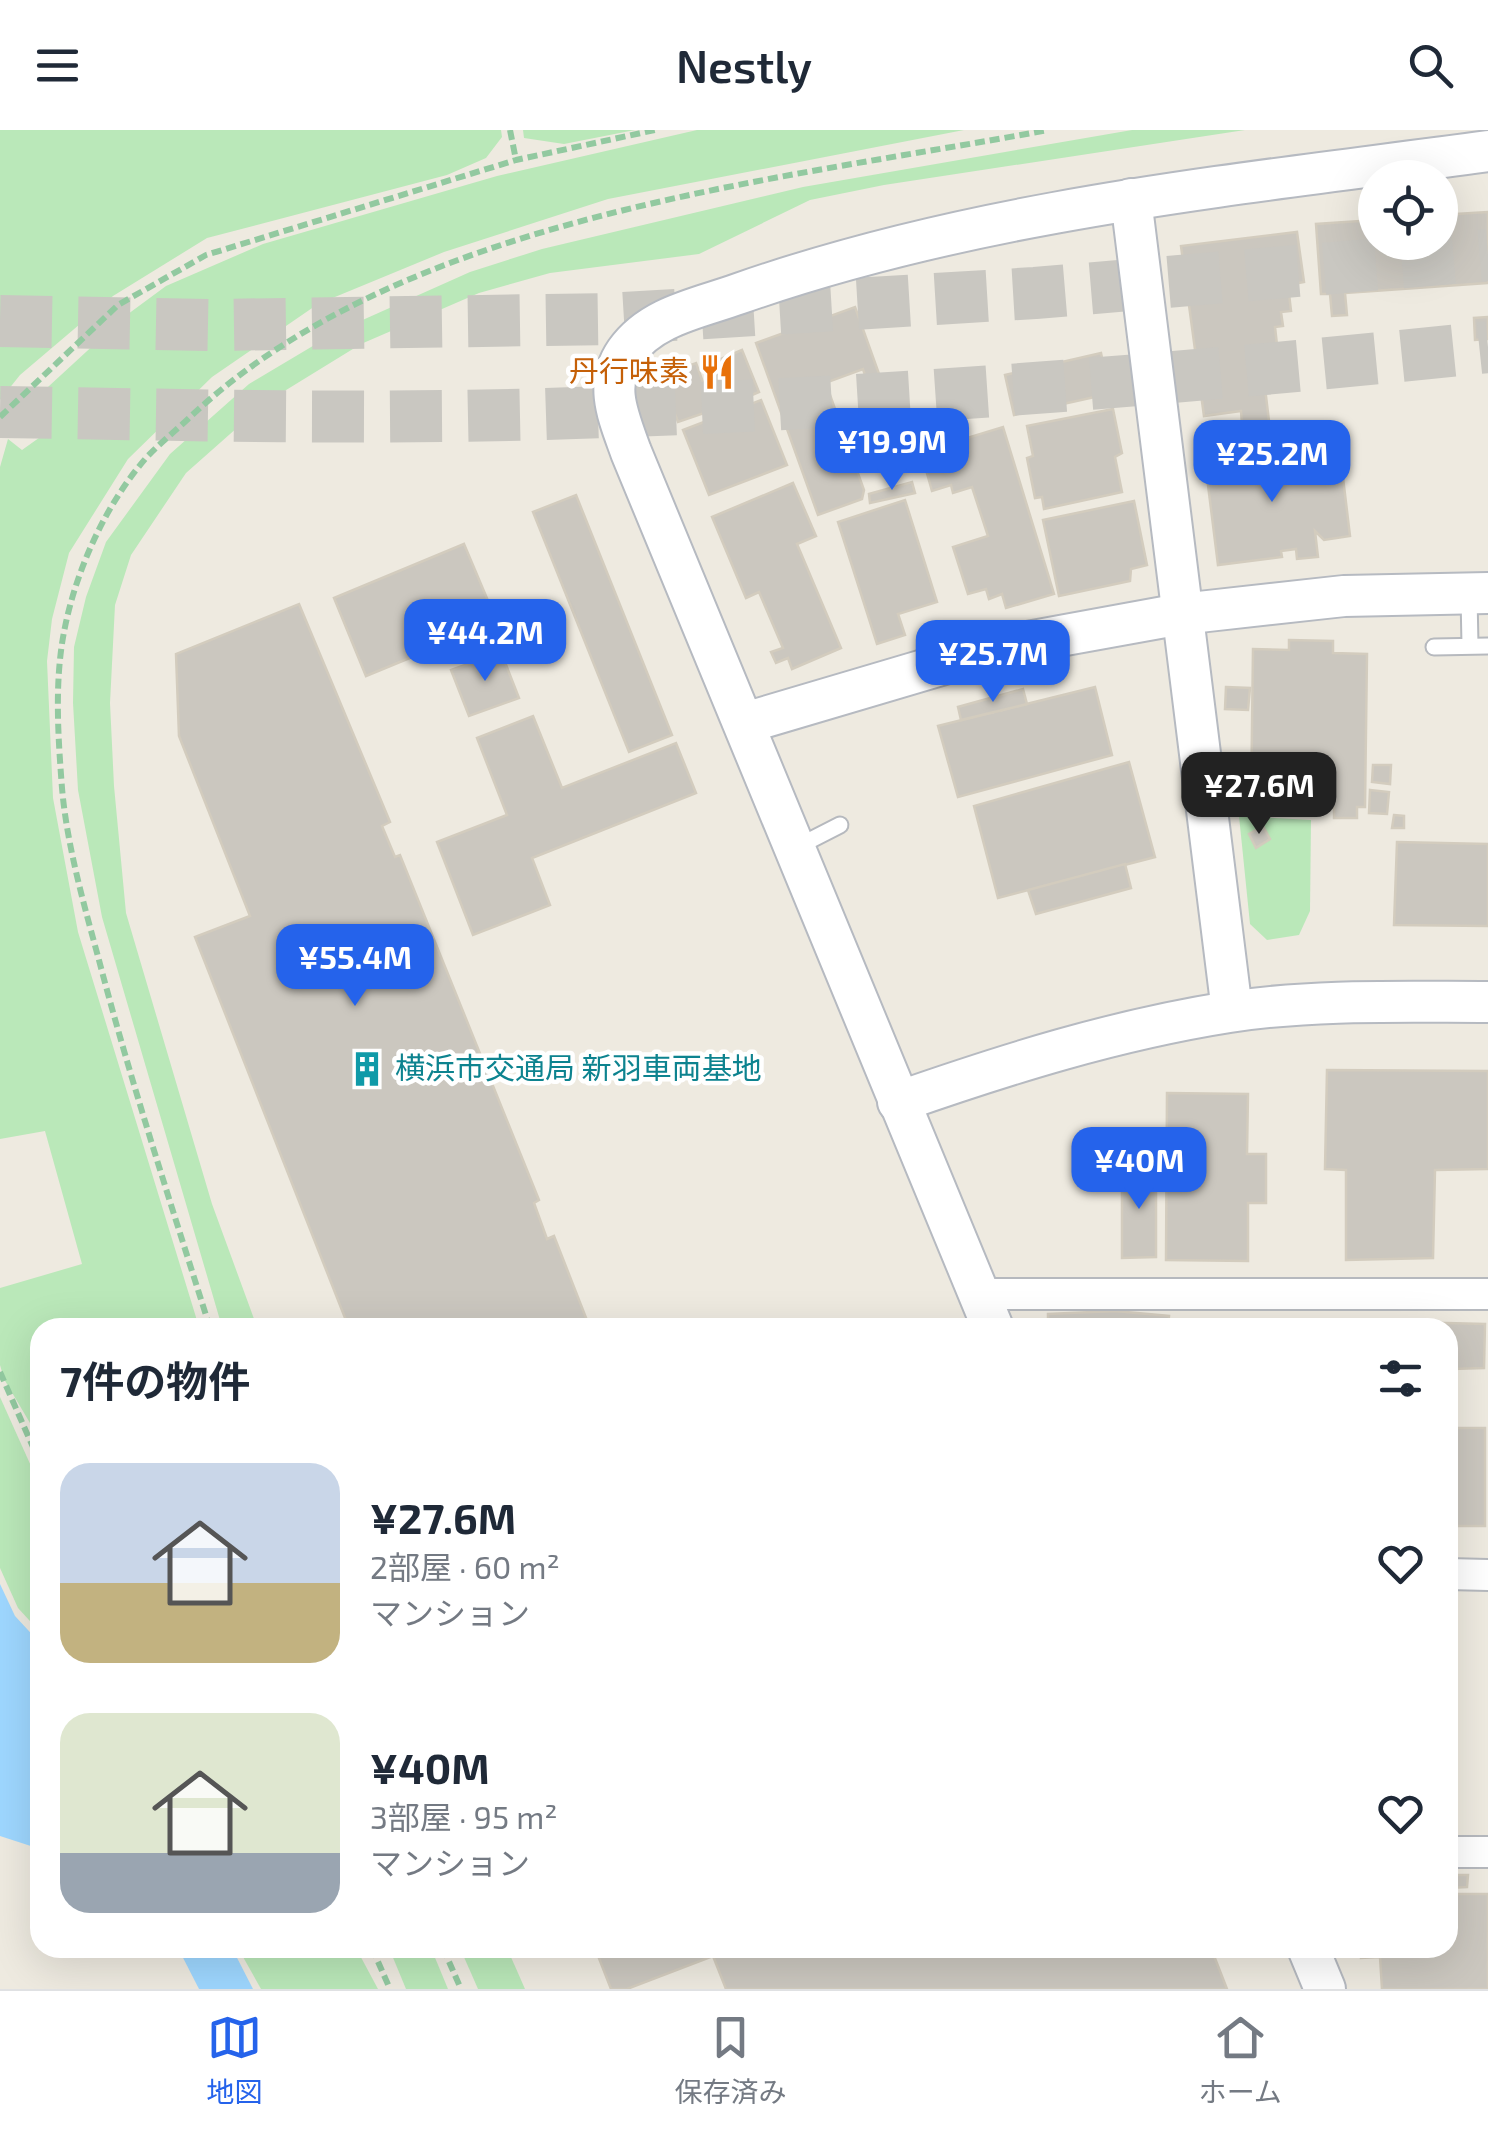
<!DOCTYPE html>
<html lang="ja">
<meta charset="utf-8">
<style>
:root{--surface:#fff;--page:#f6f6f7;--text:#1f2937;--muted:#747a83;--line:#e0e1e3;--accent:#2563eb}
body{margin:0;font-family:"Exo 2","Noto Sans JP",sans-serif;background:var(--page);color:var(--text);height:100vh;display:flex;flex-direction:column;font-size:38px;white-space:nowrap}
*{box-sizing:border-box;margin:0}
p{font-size:32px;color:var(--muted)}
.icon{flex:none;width:55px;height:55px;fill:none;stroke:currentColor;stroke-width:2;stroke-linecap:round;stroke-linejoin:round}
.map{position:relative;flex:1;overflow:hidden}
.panel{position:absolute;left:30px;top:1188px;width:1428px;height:640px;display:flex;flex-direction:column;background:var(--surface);border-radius:30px;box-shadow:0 10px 40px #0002}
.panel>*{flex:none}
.tools{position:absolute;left:1358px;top:30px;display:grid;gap:20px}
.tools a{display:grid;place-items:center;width:100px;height:100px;border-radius:50%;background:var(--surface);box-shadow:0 10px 40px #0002;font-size:50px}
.price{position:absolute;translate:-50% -85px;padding:0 22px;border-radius:20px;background:var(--accent);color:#fff;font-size:32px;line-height:65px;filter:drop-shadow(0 2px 5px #0008)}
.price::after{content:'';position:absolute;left:50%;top:60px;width:30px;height:22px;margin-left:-15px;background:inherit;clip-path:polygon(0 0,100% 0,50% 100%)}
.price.active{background:#222;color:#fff}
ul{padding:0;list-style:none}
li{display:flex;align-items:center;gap:30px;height:250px;padding:0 30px}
li span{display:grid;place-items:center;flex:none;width:280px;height:200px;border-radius:30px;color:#555}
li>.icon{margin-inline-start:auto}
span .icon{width:120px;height:120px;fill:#fffc;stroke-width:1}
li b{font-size:42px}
h2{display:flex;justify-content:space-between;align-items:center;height:120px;padding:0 30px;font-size:42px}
header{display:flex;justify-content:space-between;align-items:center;height:130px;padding:0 30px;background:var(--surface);font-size:45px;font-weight:600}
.menu{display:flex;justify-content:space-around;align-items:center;height:140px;border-top:2px solid var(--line);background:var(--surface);font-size:28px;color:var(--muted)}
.menu a{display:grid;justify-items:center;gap:5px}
.menu .active{color:var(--accent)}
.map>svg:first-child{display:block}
.green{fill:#bae8b9}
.water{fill:#9ed7ff}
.building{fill:#cbc7bf;stroke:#d3ccbe;stroke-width:2.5}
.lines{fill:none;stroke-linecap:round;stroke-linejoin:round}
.highway-tunnel{stroke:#c9c7c1;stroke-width:52;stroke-dasharray:52 26;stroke-linecap:butt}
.lane-casing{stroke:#b6b9be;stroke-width:19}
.street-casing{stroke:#b6b9be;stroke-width:34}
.secondary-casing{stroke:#b6bac1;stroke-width:44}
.path{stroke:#92c9a0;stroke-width:6;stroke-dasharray:10 5;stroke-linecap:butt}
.lane{stroke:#fff;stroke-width:15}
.street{stroke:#fff;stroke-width:30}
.secondary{stroke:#fff;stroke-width:40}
.labels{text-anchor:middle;stroke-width:9;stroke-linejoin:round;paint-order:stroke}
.food-label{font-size:30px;fill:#c56008;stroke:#fff;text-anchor:end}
.culture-label{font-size:30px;fill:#0d838f;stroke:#fff;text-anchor:start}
</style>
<header><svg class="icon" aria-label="menu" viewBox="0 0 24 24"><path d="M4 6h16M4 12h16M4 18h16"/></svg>Nestly<svg class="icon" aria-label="search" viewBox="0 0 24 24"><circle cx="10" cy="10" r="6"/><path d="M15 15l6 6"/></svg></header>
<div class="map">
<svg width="1488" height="1859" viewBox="0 0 1488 1859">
<rect width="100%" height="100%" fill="#eeeae0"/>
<g class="green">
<path d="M0,0H501L502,7L486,28L447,45L207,108L113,166L20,245L0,270Z"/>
<path d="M523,0H635L564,14L524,8Z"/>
<path d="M697,0H964L608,69L444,122L318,174L212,247L128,329L69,423L52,489L47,531L53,668L78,802L199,1197L40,1198V1310L4,1249L0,1235V1158L82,1134L45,1001L0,1009V337L8,309L22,320L43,305L36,268L124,187L166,156L263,114L497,46Z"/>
<path d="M1132,0H1245L884,55L810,70L699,124L550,143L479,163L361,214L265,273L186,343L131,425L115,475L110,573L114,656L126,783L212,1074L257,1197H222L102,787L78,660L73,573L74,517L86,467L106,412L170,324L249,254L338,201L470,142L542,119L803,57Z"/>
<path d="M1239,686L1311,690L1310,781L1299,805L1267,810L1250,794Z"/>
<path d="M0,1267L40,1356V1502L18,1478L0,1438Z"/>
<path d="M238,1818H356L378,1859H261Z"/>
<path d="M389,1818H431L448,1859H406Z"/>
<path d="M460,1818H507L525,1859H478Z"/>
</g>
<g class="water">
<path d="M0,1454L15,1486L40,1513V1719L0,1706Z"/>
<path d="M178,1818H232L253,1859H199Z"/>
</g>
<g class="building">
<path d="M1488,82V153L1345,163L1347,185L1332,186L1330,164H1321L1316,94L1375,90V112H1440V85Z"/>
<path d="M1297,102L1304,152L1288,155L1291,181L1281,182L1283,196L1275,197L1277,215L1260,217L1269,291L1242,295L1241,281L1204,286L1181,116Z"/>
<path d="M855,177L883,255L870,260L863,239L784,268L787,277L829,262L864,360L862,369L818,385L756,213Z"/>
<path d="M1488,187V209L1475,210L1474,188Z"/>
<path d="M742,220L759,262L719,279L702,237Z"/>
<path d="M1101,223L1105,243L1112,242L1117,262L1014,285L1005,245Z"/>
<path d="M696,233L713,280L678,292L669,268L683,238Z"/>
<path d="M761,270L787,335L709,365L683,300Z"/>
<path d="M1113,279L1122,323L1115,327L1122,362L1044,379L1042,367L1035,368L1027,328L1033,326L1027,296Z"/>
<path d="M1003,297L1054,464L1006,478L1002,464L989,469L986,459L968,464L953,417L988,406L972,357L953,363L951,355L932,361L921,322Z"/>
<path d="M1264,306L1268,340L1341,331L1350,406L1324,410L1315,401L1318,427L1297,429L1296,419L1281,421L1282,427L1218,435L1204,323L1250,318L1249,308Z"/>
<path d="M912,352L915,363L870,373L869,364Z"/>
<path d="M793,353L816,406L797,414L841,518L792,539L788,528L776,533L771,522L783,518L759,462L746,468L712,387Z"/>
<path d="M576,365L672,605L629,622L533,382Z"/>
<path d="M905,370L937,472L898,484L905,505L877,514L838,392Z"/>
<path d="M1134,371L1147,435L1131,439L1130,451L1059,466L1043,390Z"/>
<path d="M464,414L497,492L366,546L334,468Z"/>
<path d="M299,474L390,692L382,696L395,727L400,725L539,1070L534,1073L547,1109L554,1106L590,1198H349L195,807L250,786L179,606L176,524Z"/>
<path d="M1289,510L1333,511V523L1367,524L1365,677H1357V688H1334V678L1251,676L1253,519L1289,520Z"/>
<path d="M501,522L519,568L469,586L451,540Z"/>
<path d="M1095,557L1112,625L958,667L938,596Z"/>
<path d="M1226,557L1250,558L1248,580L1225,579Z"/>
<path d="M1023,559L1027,574L961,590L958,577Z"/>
<path d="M533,586L562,658L676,613L696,663L532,728L550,775L473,805L437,712L507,685L477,608Z"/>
<path d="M1129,632L1155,727L998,768L974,676Z"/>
<path d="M1373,635H1391L1390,654L1372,652Z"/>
<path d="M1370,660L1389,662L1387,684L1369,683Z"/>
<path d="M1394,685L1404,686V698H1392Z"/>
<path d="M1263,696L1270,709L1256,718L1249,704Z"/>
<path d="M1397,712L1488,714V796L1394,795Z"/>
<path d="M1125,734L1131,758L1036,784L1028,760Z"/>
<path d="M1327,940L1488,941V1039L1435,1040L1433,1128L1346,1130V1040L1325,1039Z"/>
<path d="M1167,963L1248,964L1247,1024H1266V1073H1248V1131L1166,1130Z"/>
<path d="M1122,1035L1156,1036V1127L1122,1128Z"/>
<path d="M1115,1181L1169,1186L1168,1198H1048V1184Z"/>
<path d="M1405,1192L1485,1194L1484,1238L1452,1239V1248L1448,1247V1198H1405Z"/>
<path d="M1448,1298H1485V1396H1456L1455,1347H1448Z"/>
<path d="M1448,1745H1468L1467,1757L1448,1758Z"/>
<path d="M1448,1764H1488V1859H1382L1380,1827L1361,1828V1818H1448Z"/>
<path d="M595,1818H1211L1227,1859H726L713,1826L627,1859H611Z"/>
</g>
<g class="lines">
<g class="highway-tunnel">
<path d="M0,191L214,195L608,189L1035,163L1488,125"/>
<path d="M0,282C191,285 384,290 575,283C880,273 1185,249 1488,217"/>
</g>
<defs>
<g id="lane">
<path d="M1469,466L1470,515"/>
<path d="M1434,517L1488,516"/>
<path d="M795,718L840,695"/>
</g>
<g id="street">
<path d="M977,1164H1488"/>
<path d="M1448,1444L1488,1445"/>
<path d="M1448,1722H1488"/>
</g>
<g id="secondary">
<path d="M1131,69L1232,881"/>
<path d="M745,593L1005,516L1181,484L1344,466L1488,463"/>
<path d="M898,972C1007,934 1115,900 1229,882C1315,869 1402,872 1488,872"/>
<path d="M993,1198L631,322C619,288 603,255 626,222C651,186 699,178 738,164C980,79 1236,55 1488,21"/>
<path d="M1308,1818L1325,1859"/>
</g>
</defs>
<use href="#lane" class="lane-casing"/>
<use href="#street" class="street-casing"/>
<use href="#secondary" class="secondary-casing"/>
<g class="path">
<path d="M510,0L516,30"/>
<path d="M0,287L118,175L206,125L516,30L655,0"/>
<path d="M210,1198C172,1077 132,956 100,834C85,778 67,717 62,658C58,606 54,549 65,497C77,438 106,374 146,328C159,314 174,302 188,289C401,86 769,52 1048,0"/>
<path d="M0,1242L40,1333"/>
<path d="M372,1818L390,1859"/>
<path d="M443,1818L461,1859"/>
</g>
<use href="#lane" class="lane"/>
<use href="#street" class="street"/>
<use href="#secondary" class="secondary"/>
</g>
<defs>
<symbol id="restaurant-bare" viewBox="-9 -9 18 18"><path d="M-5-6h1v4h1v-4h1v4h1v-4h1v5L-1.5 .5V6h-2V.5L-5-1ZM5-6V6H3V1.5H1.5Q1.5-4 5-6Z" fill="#e8710a" stroke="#fff" stroke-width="2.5" paint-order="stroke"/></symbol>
<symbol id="building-bare" viewBox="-9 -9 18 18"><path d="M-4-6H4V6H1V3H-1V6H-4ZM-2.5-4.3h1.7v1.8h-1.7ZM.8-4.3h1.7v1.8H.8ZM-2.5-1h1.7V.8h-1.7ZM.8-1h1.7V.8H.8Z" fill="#0f9aa8" stroke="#fff" stroke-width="2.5" paint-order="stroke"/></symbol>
</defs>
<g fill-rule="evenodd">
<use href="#restaurant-bare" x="692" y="217" width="50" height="50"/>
<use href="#building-bare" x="342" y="914" width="50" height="50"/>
</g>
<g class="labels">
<g class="food-label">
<text x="689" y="252">丹行味素</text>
</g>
<g class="culture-label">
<text x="395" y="949">横浜市交通局 新羽車両基地</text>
</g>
</g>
</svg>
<div class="tools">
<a><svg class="icon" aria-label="locate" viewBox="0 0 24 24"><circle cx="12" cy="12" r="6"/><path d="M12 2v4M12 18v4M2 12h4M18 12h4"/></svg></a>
</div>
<b class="price" style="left:892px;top:363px">¥19.9M</b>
<b class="price" style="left:1272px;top:375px">¥25.2M</b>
<b class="price" style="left:485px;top:554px">¥44.2M</b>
<b class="price" style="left:993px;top:575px">¥25.7M</b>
<b class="price active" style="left:1259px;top:707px">¥27.6M</b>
<b class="price" style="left:355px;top:879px">¥55.4M</b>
<b class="price" style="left:1139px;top:1082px">¥40M</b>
<section class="panel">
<h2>7件の物件<svg class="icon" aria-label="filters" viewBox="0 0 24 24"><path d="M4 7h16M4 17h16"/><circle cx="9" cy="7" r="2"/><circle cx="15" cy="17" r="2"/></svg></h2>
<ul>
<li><span style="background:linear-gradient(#c9d6e8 60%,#c2b280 0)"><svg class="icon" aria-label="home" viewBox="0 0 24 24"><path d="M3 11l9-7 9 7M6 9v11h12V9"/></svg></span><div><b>¥27.6M</b><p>2部屋 · 60 m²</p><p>マンション</p></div><svg class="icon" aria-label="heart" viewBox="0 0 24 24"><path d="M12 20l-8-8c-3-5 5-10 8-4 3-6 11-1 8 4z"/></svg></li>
<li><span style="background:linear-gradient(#dfe7d0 70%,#9aa5b1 0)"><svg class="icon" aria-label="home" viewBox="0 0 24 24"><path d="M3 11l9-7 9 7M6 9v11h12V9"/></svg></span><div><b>¥40M</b><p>3部屋 · 95 m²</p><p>マンション</p></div><svg class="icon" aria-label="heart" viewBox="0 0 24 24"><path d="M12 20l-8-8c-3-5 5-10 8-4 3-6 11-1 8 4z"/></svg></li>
</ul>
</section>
</div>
<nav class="menu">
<a class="active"><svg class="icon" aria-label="map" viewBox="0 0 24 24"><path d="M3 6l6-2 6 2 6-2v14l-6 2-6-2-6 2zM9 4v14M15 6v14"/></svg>地図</a>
<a><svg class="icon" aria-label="saved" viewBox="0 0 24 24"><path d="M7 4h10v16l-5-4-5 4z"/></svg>保存済み</a>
<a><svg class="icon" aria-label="home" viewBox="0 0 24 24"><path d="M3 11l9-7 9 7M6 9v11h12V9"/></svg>ホーム</a>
</nav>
